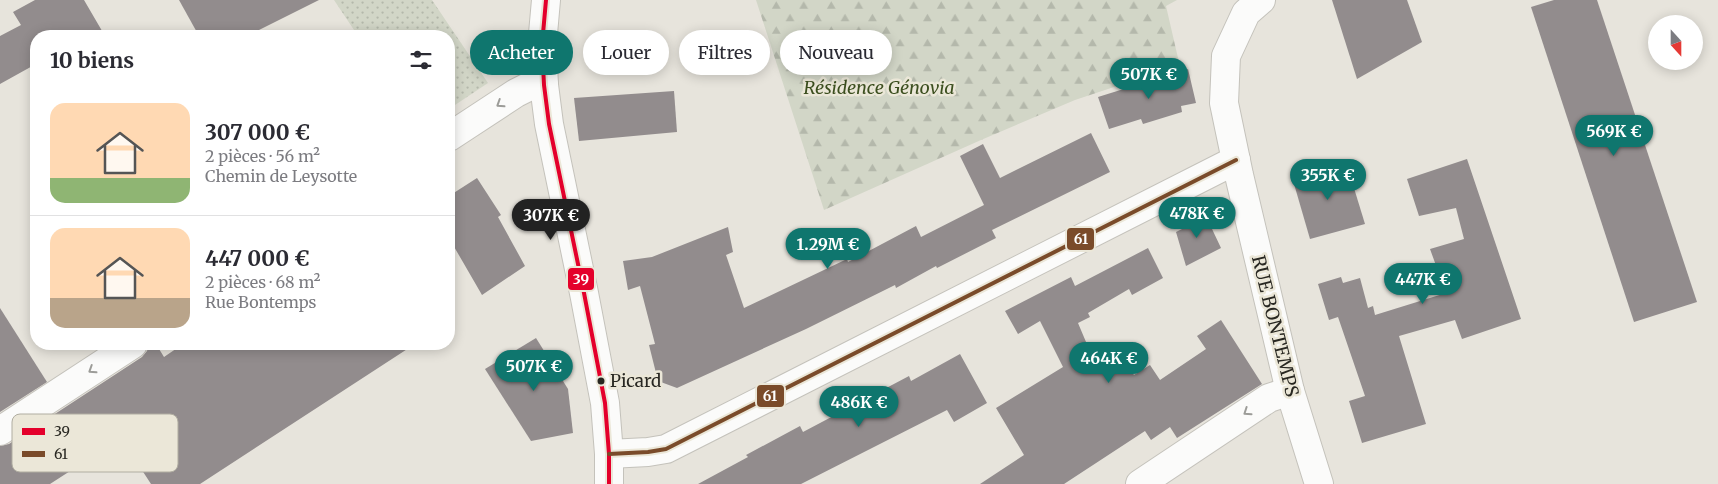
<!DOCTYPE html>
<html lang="fr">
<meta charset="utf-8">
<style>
:root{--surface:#fff;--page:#f2f2f3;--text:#2b2b33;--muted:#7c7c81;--line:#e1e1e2;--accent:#0f766e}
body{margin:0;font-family:Merriweather,serif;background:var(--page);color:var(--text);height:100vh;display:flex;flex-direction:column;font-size:19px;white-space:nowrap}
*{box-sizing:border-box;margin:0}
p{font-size:16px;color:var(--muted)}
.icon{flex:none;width:28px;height:28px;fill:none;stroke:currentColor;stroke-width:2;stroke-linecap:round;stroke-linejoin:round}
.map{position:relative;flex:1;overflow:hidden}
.side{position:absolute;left:30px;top:30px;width:425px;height:320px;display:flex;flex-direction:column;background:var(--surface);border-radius:20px;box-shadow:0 2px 12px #0003}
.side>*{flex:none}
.top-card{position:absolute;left:470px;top:30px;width:475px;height:45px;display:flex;gap:10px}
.needle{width:32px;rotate:159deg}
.fabs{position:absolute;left:1648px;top:15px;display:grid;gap:10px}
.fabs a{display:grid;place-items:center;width:55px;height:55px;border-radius:50%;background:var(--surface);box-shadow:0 2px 12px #0003;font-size:25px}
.price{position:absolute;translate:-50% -42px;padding:0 11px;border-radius:18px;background:var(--accent);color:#fff;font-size:16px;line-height:32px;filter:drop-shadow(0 1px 2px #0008)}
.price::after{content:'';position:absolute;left:50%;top:30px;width:15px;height:11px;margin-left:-8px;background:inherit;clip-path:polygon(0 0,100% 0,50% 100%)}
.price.on{background:#222;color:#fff}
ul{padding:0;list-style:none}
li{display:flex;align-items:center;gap:15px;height:125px;padding:0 20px}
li+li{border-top:1px solid var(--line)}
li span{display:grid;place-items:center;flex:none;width:140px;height:100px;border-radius:15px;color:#555}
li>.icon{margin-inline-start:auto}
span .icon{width:60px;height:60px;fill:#fffc;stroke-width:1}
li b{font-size:21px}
h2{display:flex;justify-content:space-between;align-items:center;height:60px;padding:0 20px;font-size:21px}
.tag{padding:0 18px;border-radius:22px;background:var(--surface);box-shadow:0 2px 12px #0003;font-size:18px;line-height:45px}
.tag.on{background:var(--accent);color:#fff}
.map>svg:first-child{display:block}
.green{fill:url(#green-dots)}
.forest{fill:url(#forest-firs)}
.building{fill:#928c8d}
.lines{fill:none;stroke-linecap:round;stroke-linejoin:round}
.minor-casing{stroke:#c4c2bb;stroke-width:30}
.minor{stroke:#fbfbfa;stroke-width:28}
.bus-1-casing{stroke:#ebe7d8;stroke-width:8}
.bus-2-casing{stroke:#ebe7d8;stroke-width:8}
.bus-1{stroke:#e4002b;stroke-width:4}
.bus-2{stroke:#7a4b2a;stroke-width:4}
.oneway{stroke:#9c9c98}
.bus-dot{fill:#282721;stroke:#ebe7d8;stroke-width:2}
.labels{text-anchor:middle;stroke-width:5;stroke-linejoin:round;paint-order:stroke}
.bus-label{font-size:17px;fill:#282721;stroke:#ebe7d8;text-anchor:start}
.park-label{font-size:18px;font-style:italic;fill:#3c4f1f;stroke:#ebe7d8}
.street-label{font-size:18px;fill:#282721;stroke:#ebe7d8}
.key{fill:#ebe7d8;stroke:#b0ada1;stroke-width:1}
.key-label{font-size:14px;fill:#282721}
.line-badge{stroke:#ebe7d8;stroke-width:2}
.badge-label{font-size:14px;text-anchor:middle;font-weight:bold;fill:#fff}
</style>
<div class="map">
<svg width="1718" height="484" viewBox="0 0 1718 484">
<defs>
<pattern id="green-dots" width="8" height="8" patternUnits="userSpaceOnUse" patternTransform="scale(1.25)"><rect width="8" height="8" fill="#d2d6c7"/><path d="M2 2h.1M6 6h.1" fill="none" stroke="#b4b8ab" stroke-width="1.8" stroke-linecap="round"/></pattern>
<pattern id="forest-firs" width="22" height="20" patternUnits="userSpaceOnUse" patternTransform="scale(1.25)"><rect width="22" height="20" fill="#d2d6c7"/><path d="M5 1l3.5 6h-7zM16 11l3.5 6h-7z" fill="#b4b8ab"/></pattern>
</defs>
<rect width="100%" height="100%" fill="#e7e4dc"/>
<path class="green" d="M334,0H432L488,83L449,109V36H358Z"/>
<path class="forest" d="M756,0H1177L1166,6L1181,71L1114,87L1075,100L981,140L824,210Z"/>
<g class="building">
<path d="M35,0H84L105,36H36V64L0,84V36L21,25L13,12Z"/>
<path d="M179,0H319L247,36H199Z"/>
<path d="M1332,0H1407L1422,42L1357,79Z"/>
<path d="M1554,0H1597L1697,302L1634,322L1531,7Z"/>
<path d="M1188,69L1196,103L1181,106L1182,112L1143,124L1141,119L1109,129L1098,97Z"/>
<path d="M674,91L677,132L579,141L574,98Z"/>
<path d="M1091,133L1110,172L992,230L996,238L937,268L936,266L896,288L895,285L806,329L677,388L658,381L649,345L655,344L640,286L628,290L623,261L652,257L728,227L733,252L726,255L744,308L847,259L848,262L916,226L921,237L984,205L960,156L983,144L1000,178Z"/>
<path d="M1467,159L1521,319L1462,339L1455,320L1399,336L1426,424L1362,443L1349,401L1365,396L1338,317L1329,320L1318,284L1341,277L1343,283L1360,278L1368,308L1373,306L1375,315L1446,293L1430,249L1464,239L1456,208L1419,216L1407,179Z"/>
<path d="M1346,162L1365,224L1310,239L1292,177Z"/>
<path d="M477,178L501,215L498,217L525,266L482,295L449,238V196Z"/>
<path d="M1204,212L1221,248L1186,266L1176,232L1184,228L1182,222Z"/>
<path d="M1148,248L1163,278L1132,295L1129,289L1088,313L1090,317L1078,323L1097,368L1120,355L1134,375L1150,365L1160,380L1206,349L1197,336L1221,320L1262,384L1177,438L1170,427L1151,440L1145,431L1064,484H980L1024,455L996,408L1063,367L1040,321L1018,334L1005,311L1071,277L1075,286Z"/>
<path d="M0,308L47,382L0,412Z"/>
<path d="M536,338L568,389L573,433L531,441L485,369Z"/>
<path d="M149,344H156L164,357L183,344H415L200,484H151L123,441L97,459L95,455L50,484H0V446L9,444L142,357L147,351Z"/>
<path d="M960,354L987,403L954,422L947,410L801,484H698L748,457L746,455L800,426L803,432L909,376L911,381Z"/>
</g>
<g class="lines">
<defs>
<g id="minor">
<path d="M546,0L542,45L544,85L549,124L584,293L605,403L609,454V484"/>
<path d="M1261,0L1246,13L1226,56L1224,103L1239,175L1290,391L1319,484"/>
<path d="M449,137L516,93L528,87L544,85"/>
<path d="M0,431L133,344"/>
<path d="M609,454L648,452L666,449L1236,160"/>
<path d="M1140,484L1269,398L1290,391"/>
</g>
</defs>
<use href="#minor" class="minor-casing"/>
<use href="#minor" class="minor"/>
<defs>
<path id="bus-1" d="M546,0L542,45L544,85L549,124L584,293L605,403L609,454V484"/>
<path id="bus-2" d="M609,454L648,452L666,449L1236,160"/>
</defs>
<use href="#bus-1" class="bus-1-casing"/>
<use href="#bus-2" class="bus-2-casing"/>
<use href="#bus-1" class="bus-1"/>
<use href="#bus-2" class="bus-2"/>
</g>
<defs><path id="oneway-chevron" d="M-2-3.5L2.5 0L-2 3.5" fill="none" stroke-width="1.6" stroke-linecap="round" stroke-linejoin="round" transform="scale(1.25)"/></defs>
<g class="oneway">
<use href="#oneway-chevron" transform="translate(500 104) rotate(147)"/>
<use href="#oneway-chevron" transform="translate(92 370) rotate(147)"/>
<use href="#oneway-chevron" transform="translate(1247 412) rotate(146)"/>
</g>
<circle class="bus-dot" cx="601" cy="381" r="4.5"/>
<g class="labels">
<g class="bus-label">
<text x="610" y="387">Picard</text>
</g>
<g class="park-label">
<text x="879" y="94">Résidence Génovia</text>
</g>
<g class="street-label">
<text transform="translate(1275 326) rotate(76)" y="6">RUE BONTEMPS</text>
</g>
</g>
<rect x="12" y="414" width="166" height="58" rx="8" class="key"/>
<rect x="22" y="428" width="23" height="7" fill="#e4002b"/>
<rect x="22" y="451" width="23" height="6" fill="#7a4b2a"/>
<g class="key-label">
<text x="54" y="436">39</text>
<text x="54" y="459">61</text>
</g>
<g class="line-badge">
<rect x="1066" y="227" width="29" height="24" rx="5" fill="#7a4b2a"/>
<rect x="567" y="267" width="28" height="24" rx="5" fill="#e4002b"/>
<rect x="756" y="384" width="29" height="24" rx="5" fill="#7a4b2a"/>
</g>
<g class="badge-label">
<text x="1081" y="244">61</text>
<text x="581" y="284">39</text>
<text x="770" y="401">61</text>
</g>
</svg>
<div class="fabs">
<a><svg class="needle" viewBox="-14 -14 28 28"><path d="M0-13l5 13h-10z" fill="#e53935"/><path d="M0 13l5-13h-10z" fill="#7c7c81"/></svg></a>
</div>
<b class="price" style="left:1149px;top:100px">507K €</b>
<b class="price" style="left:1614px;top:157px">569K €</b>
<b class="price" style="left:1328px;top:201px">355K €</b>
<b class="price" style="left:1197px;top:239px">478K €</b>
<b class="price on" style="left:551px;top:241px">307K €</b>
<b class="price" style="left:828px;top:270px">1.29M €</b>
<b class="price" style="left:1423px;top:305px">447K €</b>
<b class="price" style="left:1109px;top:384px">464K €</b>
<b class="price" style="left:534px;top:392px">507K €</b>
<b class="price" style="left:859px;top:428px">486K €</b>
<div class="top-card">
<a class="tag on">Acheter</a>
<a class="tag">Louer</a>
<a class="tag">Filtres</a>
<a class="tag">Nouveau</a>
</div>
<section class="side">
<h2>10 biens<svg class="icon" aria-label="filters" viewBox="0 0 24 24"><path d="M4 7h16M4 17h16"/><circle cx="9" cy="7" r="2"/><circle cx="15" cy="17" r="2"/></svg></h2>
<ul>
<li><span style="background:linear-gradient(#ffd9b3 75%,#8fb573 0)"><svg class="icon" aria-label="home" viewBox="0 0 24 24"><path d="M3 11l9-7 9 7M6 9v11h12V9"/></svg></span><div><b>307 000 €</b><p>2 pièces · 56 m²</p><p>Chemin de Leysotte</p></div></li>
<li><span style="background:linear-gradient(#ffd9b3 70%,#b9a48a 0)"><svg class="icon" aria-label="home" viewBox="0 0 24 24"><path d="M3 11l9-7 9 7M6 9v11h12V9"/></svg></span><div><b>447 000 €</b><p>2 pièces · 68 m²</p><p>Rue Bontemps</p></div></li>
</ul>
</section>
</div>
